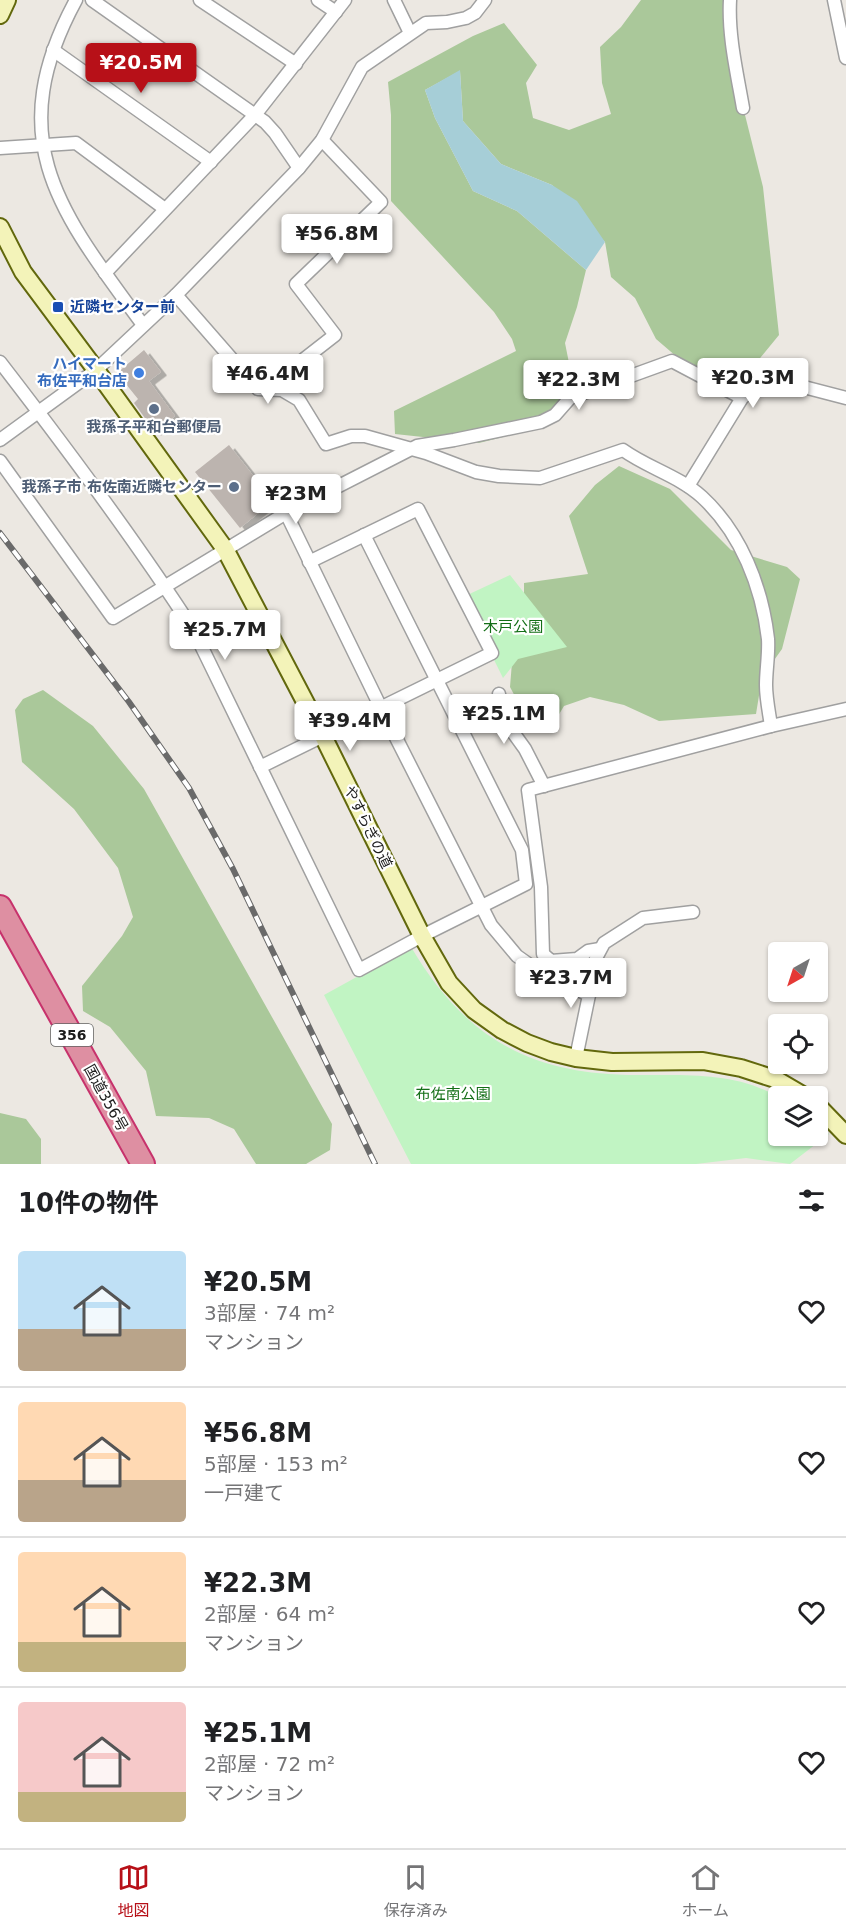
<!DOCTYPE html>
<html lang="ja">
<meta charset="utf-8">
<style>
:root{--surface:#fff;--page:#f6f6f6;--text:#202124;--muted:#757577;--line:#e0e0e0;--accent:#b71018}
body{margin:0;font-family:"DejaVu Sans","Noto Sans JP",sans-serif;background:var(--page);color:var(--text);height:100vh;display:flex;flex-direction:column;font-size:22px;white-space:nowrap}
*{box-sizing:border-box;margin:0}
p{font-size:20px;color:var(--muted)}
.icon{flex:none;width:33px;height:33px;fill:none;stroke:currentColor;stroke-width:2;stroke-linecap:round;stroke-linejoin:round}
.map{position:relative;height:1164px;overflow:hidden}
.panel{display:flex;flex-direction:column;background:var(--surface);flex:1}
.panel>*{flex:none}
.needle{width:39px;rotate:219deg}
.buttons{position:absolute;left:768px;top:942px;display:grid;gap:12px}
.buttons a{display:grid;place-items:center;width:60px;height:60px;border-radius:6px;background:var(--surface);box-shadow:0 2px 4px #0004;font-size:30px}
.price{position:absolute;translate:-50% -51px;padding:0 14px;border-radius:6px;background:#fff;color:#222;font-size:20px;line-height:39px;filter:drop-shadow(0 2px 3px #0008)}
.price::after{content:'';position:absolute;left:50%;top:36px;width:18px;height:14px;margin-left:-9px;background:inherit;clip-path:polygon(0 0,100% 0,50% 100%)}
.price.current{background:var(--accent);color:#fff}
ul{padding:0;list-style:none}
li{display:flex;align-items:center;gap:18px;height:150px;padding:0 18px}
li+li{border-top:2px solid var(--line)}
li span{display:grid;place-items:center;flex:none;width:168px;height:120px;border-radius:6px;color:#555}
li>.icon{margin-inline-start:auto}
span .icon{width:72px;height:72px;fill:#fffc;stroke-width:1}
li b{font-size:26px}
h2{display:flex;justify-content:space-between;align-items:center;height:72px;padding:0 18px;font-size:26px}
.dock{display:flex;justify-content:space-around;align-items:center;height:84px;border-top:2px solid var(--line);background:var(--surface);font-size:16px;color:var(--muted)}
.dock a{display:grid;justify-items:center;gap:3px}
.dock .current{color:var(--accent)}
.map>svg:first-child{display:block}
.forest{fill:#aac89a}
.park{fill:#c1f4c3}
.water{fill:#a6ced7}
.building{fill:#bcb4af;filter:url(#shadow)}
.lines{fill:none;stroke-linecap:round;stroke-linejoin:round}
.street-casing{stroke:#a0a0a0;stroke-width:15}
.secondary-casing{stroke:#62680d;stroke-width:20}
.highway-casing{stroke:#c7326c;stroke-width:26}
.street{stroke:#fff;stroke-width:12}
.secondary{stroke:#f3f3b9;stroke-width:16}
.highway{stroke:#de8fa2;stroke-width:22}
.rail-casing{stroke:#6a6a6a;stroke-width:6}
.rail{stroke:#fff;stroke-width:4;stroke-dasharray:11;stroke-linecap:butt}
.transit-dot{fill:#1a4fb4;stroke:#fff;stroke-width:2}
.shop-dot{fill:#3f7fe0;stroke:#fff;stroke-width:2}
.service-dot{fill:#5c6f8a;stroke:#fff;stroke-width:2}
.labels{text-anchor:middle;stroke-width:4.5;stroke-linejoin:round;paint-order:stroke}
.shield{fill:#fff;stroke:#606060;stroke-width:1.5}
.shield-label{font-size:14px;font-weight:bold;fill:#1c1c1c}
.transit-label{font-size:15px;font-weight:bold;fill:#164399;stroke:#fff;text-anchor:start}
.shop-label{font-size:15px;font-weight:bold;fill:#366cbe;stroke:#fff;text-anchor:end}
.service-label{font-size:15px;font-weight:bold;fill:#4e5e75;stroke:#fff}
.park-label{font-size:15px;fill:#146f17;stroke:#fff}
.street-label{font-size:15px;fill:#1c1c1c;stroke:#fff}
</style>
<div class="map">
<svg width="846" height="1164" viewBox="0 0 846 1164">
<defs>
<filter id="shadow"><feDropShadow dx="6" dy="3.5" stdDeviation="0" flood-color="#0004"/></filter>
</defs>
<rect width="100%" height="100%" fill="#ece8e2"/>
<g class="forest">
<path d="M641,0H724L725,35L763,187L779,335L738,385L684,363L656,339L635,298L611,277L605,242L552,185L501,164L463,121L460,71L425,90L435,118L473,191L517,211L586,270L577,307L565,343L574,388L542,427L479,443L395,434L394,411L516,351L512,339L494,312L391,201V115L388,82L473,36L504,23L537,65L526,83L533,118L569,130L611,114L602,83L600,47L621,27Z"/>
<path d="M619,466L670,489L731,550L787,567L800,579L782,649L762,677L756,714L659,721L624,705L590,697L564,706L552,726L527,719L510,687L513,650L524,609V583L588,574L569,516L595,485Z"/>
<path d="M43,690L93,726L144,789L332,1124L330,1150L306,1164H256L234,1129L209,1118L156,1116L146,1071L110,1027L83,1011L82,986L122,936L133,917L118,868L74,809L22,762L15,710L23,699Z"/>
<path d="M0,1113L26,1119L41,1139V1164H0Z"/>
</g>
<g class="park">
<path d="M510,575L567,647L518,659L503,678L463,597Z"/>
<path d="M411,947C466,1040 533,1076 641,1075C686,1075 737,1072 778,1097V1136H818V1124L829,1134L790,1164L746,1158L696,1164H411L324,995Z"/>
</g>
<path class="water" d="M460,70L463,121L501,164L552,185L577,201L605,242L586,270L517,211L473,191L435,118L425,90Z"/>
<g class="building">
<path d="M144,350L161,372L149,381L175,416L155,432L134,403L138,399L117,373Z"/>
<path d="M229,445L273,501L240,528L195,472Z"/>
</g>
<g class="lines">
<defs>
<g id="street">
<path d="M76,0C0,140 60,212 143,325"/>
<path d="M92,0L265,122L275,133L299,168"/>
<path d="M200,0L296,64"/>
<path d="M318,0L336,12"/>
<path d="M394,0L410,33"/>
<path d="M730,0C728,36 737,73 743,108"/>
<path d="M834,0L846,58"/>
<path d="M53,50L211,162"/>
<path d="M0,148L76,143L165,209"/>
<path d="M105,273L255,115L345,0"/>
<path d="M176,295L258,389L282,390L299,400L326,444L351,436H365L426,453L476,472L499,476L540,478L623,450C648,468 679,476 702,497C741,533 762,587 768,639C769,654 766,670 766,685C766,698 769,712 771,726"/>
<path d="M0,362C68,450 134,538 194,631L359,970L422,936L526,884L522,850L364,535"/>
<path d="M271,390L276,381L335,335L296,284L381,202L322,140"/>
<path d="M0,440L96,370L176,295L299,168L322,140L362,67L426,23L447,22L466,18L475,13L485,0"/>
<path d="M0,461L113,618L286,513L417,446L454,440L541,422L555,415L570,398L672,361L742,398"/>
<path d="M688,486L742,398L758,385L773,379L846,398"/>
<path d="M286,513L381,708L491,925L517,956L541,973L589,995L576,1058"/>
<path d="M499,694L502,717L525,749L544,786"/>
<path d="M260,767L492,653L418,509L309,562"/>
<path d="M600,949L588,951L577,959L551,961L543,954L541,887L528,790L771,726L846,709"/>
<path d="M589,995L596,958L604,943L643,918L693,912"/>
</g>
<g id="secondary">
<path d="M0,15L7,0"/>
<path d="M0,227L23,272L96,370L225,549L323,736L422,936L449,983L474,1010L502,1030L527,1043L551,1052L576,1058L612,1062L703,1061L741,1068L775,1079L804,1096"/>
<path d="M818,1106L846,1135"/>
</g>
<path id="highway" d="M0,907L143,1164"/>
</defs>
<use href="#street" class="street-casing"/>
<use href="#secondary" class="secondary-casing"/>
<use href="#highway" class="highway-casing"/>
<use href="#street" class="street"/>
<use href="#secondary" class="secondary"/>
<use href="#highway" class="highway"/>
<defs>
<path id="rail" d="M0,533L129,702L189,788L233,869L375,1164"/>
</defs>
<use href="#rail" class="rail-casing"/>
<use href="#rail" class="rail"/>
</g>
<rect class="transit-dot" x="52" y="301" width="12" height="12" rx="3"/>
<circle class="shop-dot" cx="139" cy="373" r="6"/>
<g class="service-dot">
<circle cx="154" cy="409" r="6"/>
<circle cx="234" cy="487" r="6"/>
</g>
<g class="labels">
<rect class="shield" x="51" y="1024" width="42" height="22" rx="4.5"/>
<g class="shield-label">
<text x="72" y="1040">356</text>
</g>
<g class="transit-label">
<text x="70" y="312">近隣センター前</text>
</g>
<g class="shop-label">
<text x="127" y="369">ハイマート<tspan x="127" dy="17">布佐平和台店</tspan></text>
</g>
<g class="service-label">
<text x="154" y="432">我孫子平和台郵便局</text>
<text x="222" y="492" text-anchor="end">我孫子市 布佐南近隣センター</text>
</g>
<g class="park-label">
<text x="513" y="632">木戸公園</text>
<text x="453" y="1099">布佐南公園</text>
</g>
<g class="street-label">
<text transform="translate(368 827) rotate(64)" y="5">やすらぎの道</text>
<text transform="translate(106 1098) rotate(61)" y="5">国道356号</text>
</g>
</g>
</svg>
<div class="buttons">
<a><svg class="needle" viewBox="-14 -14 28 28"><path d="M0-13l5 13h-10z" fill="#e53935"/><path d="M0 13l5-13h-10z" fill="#757577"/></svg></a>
<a><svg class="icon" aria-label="locate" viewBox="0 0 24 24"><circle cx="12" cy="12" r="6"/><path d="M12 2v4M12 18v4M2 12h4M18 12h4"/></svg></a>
<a><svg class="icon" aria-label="layers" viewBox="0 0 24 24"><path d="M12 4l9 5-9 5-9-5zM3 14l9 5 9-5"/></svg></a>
</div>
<b class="price current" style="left:141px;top:94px">¥20.5M</b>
<b class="price" style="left:337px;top:265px">¥56.8M</b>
<b class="price" style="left:268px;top:405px">¥46.4M</b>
<b class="price" style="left:753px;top:409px">¥20.3M</b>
<b class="price" style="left:579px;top:411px">¥22.3M</b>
<b class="price" style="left:296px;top:525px">¥23M</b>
<b class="price" style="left:225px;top:661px">¥25.7M</b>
<b class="price" style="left:504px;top:745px">¥25.1M</b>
<b class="price" style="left:350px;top:752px">¥39.4M</b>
<b class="price" style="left:571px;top:1009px">¥23.7M</b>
</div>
<section class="panel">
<h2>10件の物件<svg class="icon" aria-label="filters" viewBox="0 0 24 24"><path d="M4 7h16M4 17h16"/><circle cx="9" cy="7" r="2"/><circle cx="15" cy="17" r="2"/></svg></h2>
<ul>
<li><span style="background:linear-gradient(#bfe0f5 65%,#b9a48a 0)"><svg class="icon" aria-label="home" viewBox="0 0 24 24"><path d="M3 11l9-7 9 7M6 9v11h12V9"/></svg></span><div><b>¥20.5M</b><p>3部屋 · 74 m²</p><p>マンション</p></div><svg class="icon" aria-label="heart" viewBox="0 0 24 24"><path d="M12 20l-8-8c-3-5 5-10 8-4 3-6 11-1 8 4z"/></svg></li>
<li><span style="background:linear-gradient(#ffd9b3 65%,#b9a48a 0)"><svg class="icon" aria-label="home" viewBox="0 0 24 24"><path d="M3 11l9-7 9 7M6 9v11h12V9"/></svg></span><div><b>¥56.8M</b><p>5部屋 · 153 m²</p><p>一戸建て</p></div><svg class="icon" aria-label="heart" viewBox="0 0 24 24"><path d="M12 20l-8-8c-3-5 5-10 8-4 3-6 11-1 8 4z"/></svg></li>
<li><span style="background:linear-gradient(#ffd9b3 75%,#c2b280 0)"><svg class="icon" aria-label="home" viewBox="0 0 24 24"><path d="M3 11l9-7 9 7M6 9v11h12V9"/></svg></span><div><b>¥22.3M</b><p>2部屋 · 64 m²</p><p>マンション</p></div><svg class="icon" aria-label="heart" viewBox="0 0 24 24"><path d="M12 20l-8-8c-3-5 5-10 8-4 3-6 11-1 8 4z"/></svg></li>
<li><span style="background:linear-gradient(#f6c9c9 75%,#c2b280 0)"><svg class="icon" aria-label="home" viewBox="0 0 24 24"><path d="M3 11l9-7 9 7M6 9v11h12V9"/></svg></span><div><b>¥25.1M</b><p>2部屋 · 72 m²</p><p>マンション</p></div><svg class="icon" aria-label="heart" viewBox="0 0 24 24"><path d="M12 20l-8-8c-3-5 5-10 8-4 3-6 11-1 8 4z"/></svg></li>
</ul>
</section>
<nav class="dock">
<a class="current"><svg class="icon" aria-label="map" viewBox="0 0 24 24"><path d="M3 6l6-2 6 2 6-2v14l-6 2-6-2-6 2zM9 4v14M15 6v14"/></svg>地図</a>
<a><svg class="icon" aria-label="saved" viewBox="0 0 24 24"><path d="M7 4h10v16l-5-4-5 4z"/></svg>保存済み</a>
<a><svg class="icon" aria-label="home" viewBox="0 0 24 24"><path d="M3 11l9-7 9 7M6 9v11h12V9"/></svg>ホーム</a>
</nav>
